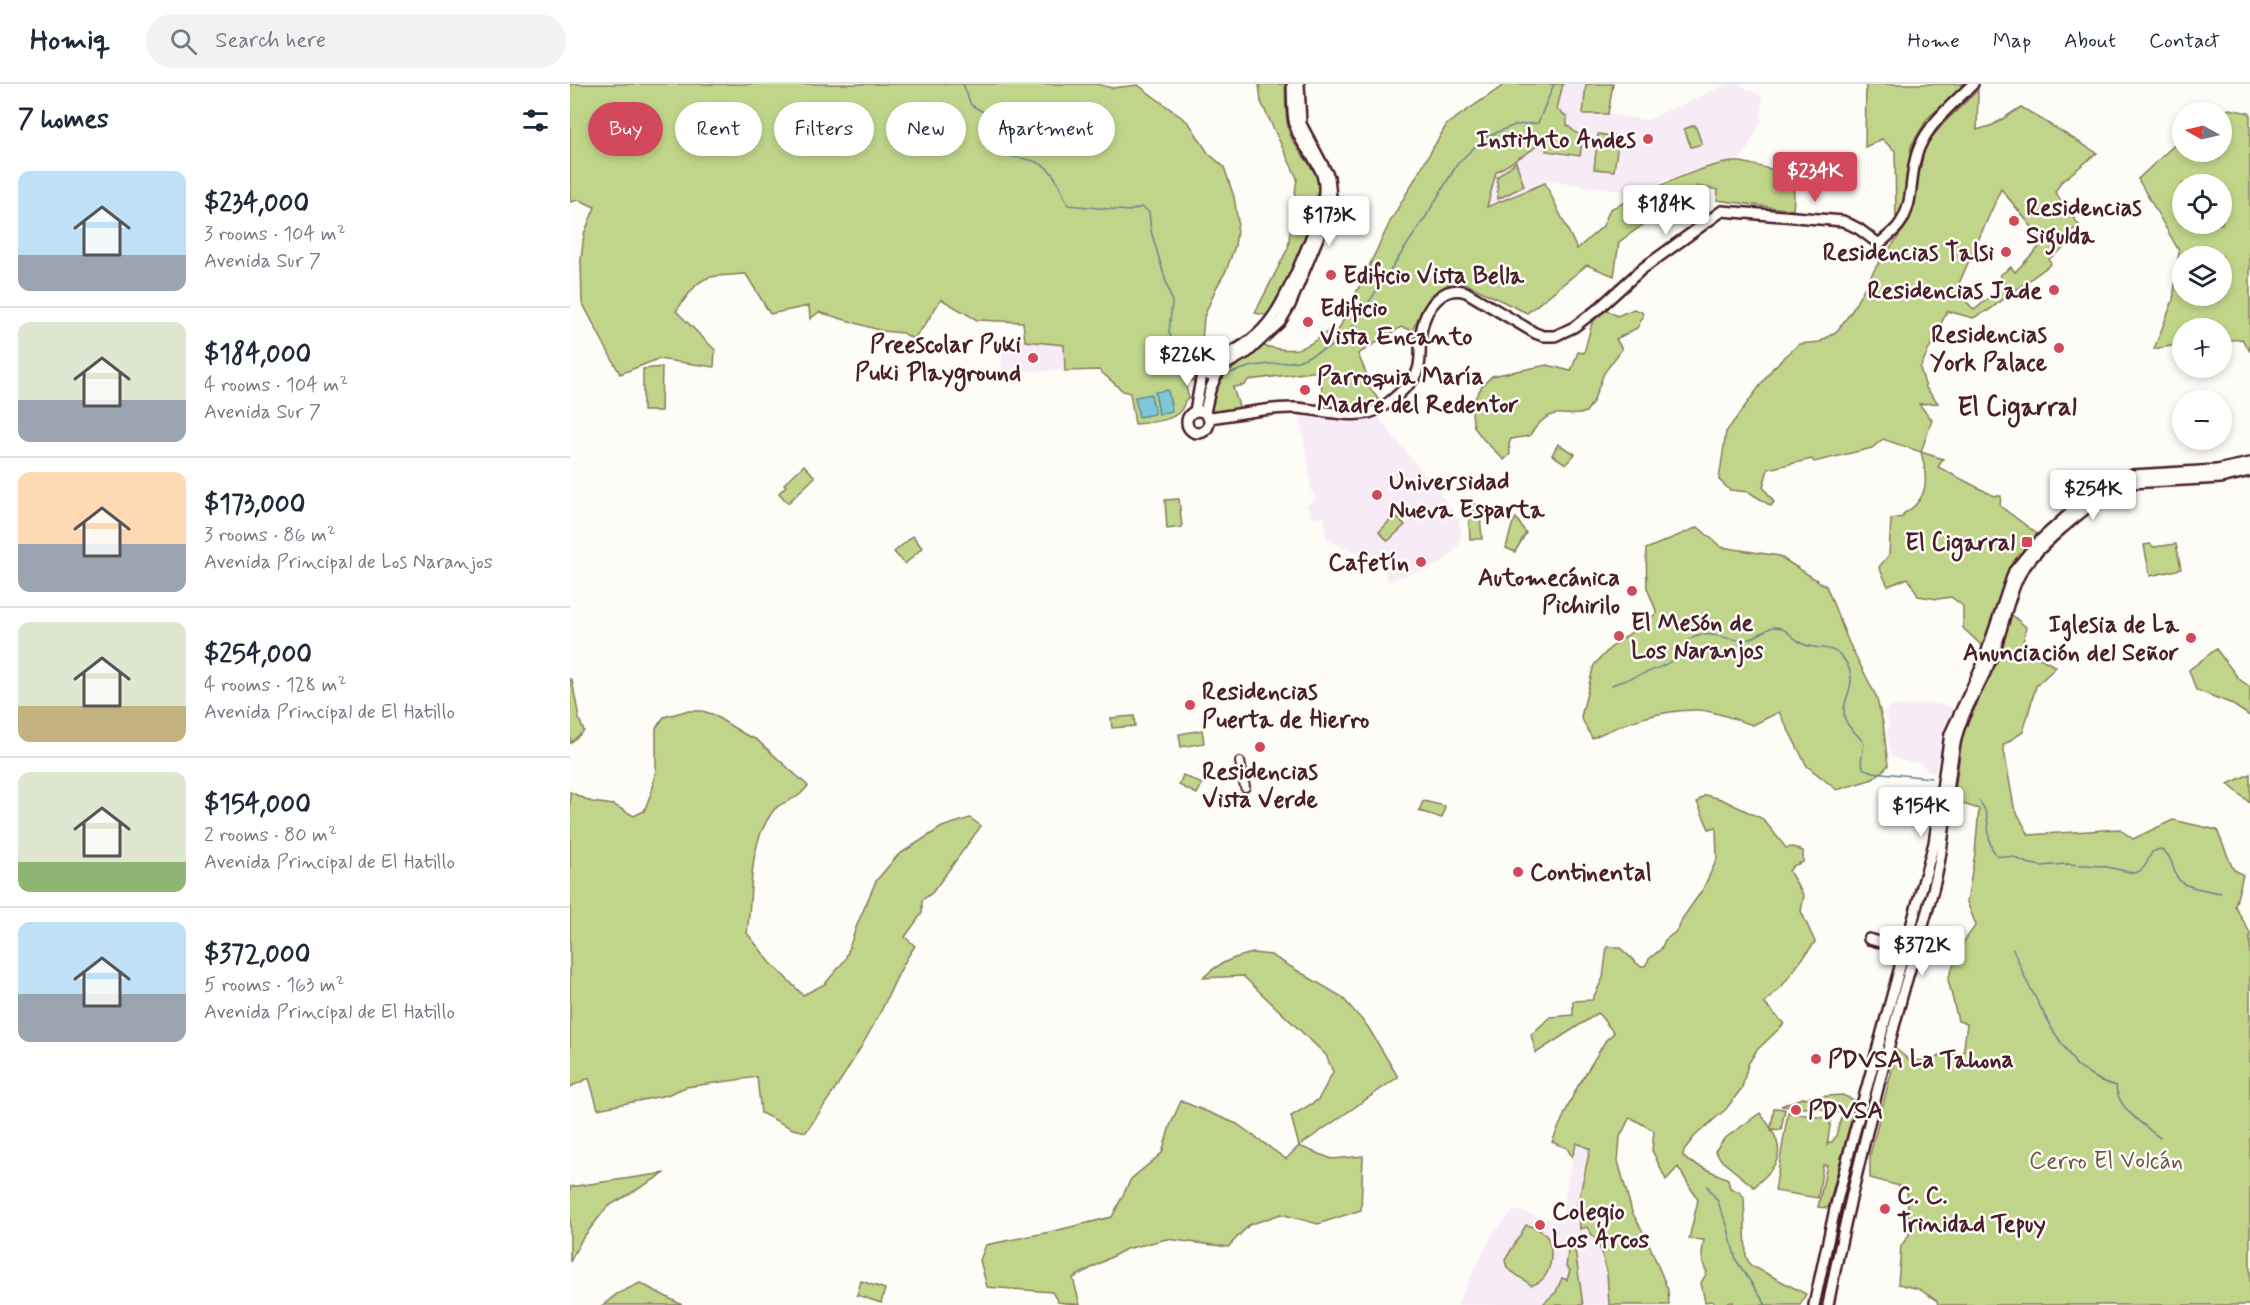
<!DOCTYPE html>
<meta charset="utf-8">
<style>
:root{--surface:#fff;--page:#f2f2f3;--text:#1f2937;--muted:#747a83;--line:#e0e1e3;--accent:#d1495b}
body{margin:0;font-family:Mynerve,sans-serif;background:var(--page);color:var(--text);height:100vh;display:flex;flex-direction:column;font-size:22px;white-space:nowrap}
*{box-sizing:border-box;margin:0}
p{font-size:20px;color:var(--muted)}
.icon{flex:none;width:33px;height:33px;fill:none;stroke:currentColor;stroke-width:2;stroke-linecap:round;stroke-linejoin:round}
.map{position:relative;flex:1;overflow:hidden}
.side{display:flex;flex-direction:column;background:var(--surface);width:570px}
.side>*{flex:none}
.hud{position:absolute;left:18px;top:18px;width:570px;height:54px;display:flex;gap:12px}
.needle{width:39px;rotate:278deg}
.fabs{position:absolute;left:1602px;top:18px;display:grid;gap:12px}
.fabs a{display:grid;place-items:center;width:60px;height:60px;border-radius:50%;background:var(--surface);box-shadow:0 3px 9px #0003;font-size:30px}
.price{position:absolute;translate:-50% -51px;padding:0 14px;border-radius:6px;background:#fff;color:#222;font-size:20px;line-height:39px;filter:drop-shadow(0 2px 3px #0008)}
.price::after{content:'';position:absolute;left:50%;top:36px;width:18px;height:14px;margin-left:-9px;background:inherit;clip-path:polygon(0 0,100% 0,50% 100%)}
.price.on{background:var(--accent);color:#fff}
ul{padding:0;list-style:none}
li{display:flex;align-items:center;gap:18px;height:150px;padding:0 18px}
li+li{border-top:2px solid var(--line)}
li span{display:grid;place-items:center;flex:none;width:168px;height:120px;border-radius:12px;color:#555}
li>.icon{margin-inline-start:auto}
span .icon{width:72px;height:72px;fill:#fffc;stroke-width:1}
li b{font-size:26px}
h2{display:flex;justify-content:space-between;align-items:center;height:72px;padding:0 18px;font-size:26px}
.pill{padding:0 21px;border-radius:27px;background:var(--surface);box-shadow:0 3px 9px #0003;font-size:21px;line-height:54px}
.pill.on{background:var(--accent);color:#fff}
header{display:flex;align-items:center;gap:36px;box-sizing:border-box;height:84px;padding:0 30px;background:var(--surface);border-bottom:2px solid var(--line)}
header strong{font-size:28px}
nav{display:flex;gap:33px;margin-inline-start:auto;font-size:21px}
.search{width:420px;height:54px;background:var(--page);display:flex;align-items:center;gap:15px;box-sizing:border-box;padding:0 21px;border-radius:33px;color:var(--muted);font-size:22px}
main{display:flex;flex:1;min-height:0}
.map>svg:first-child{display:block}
.built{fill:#f7ecf6}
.green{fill:#c1d58a;stroke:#867a5a;stroke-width:1.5;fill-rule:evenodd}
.water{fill:#7bc8d9;stroke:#678493;stroke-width:1.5}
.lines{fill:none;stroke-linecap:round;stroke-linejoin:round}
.stream{stroke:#678493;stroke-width:1.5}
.tertiary-casing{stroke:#4a1f2b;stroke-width:12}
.secondary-casing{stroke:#4a1f2b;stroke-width:14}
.tertiary{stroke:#fdfcf7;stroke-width:8}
.secondary{stroke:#fdfcf7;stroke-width:9}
.poi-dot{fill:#d1495b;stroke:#fdfcf7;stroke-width:2}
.labels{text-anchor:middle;stroke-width:5;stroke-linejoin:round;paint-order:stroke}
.poi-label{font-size:24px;font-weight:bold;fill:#4a1f2b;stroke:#fdfcf7;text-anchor:start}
.park-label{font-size:24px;fill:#6e5648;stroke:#fdfcf7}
.neighbourhood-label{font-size:26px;font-weight:bold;fill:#4a1f2b;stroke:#fdfcf7}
</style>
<header>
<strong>Homiq</strong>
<div class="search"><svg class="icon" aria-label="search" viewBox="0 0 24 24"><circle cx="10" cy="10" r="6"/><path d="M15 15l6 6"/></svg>Search here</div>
<nav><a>Home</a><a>Map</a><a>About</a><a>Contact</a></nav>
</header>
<main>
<section class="side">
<h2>7 homes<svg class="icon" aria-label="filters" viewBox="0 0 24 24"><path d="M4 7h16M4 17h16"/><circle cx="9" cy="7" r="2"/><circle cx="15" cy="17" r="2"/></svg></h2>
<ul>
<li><span style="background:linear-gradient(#bfe0f5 70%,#9aa5b1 0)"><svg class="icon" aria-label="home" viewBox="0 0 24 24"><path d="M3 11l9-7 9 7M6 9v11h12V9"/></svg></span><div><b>$234,000</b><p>3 rooms · 104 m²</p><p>Avenida Sur 7</p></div></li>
<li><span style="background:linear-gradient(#dfe7d0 65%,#9aa5b1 0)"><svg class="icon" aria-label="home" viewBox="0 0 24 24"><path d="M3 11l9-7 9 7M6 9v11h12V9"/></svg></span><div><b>$184,000</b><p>4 rooms · 104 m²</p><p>Avenida Sur 7</p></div></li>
<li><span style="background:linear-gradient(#ffd9b3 60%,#9aa5b1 0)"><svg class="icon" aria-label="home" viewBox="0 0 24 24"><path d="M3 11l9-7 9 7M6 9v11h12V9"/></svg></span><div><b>$173,000</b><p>3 rooms · 86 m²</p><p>Avenida Principal de Los Naranjos</p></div></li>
<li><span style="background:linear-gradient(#dfe7d0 70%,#c2b280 0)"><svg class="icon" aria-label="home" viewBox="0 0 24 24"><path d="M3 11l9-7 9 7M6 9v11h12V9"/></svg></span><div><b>$254,000</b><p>4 rooms · 128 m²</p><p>Avenida Principal de El Hatillo</p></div></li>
<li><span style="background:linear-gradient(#dfe7d0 75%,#8fb573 0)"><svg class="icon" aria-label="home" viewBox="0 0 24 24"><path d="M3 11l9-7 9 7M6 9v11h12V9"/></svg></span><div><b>$154,000</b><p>2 rooms · 80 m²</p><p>Avenida Principal de El Hatillo</p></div></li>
<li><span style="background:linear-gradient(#bfe0f5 60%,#9aa5b1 0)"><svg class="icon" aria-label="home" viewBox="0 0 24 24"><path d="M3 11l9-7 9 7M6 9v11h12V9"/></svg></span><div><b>$372,000</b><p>5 rooms · 163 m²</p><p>Avenida Principal de El Hatillo</p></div></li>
</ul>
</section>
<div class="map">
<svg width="1680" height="1221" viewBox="0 0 1680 1221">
<rect width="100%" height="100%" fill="#fdfcf7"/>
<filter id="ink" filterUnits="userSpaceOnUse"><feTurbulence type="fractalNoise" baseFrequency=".0167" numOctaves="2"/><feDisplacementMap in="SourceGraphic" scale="12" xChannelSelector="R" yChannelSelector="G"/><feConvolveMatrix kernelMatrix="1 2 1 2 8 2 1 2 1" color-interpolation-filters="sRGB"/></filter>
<g filter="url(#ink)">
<g class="built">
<path d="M992,0H1017L1014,30H1038L1077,36L1157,0H1168L1192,12L1191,36L1177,66L1168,78L1133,84L1060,108L977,96L975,99L917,124L926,88L962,66Z"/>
<path d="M431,254L494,261L495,287H432Z"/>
<path d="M729,332L797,336L807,332L881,424L889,436L891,449L889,461L882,470L868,481L818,497L812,481L803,484L794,472L756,456L755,433H741L740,427L736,422L746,415L741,407L738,377Z"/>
<path d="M1359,619L1379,622L1382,626L1365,690L1358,687L1350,678L1339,679L1321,672L1317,650L1319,638L1314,629L1319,622H1338Z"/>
<path d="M1007,1059L1020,1065L1013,1089L1010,1145L1017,1143L1029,1161L1037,1188L1039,1221H1013L1000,1185L997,1196L992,1194L986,1208L974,1219L976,1221H887L923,1149L944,1126L992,1139L996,1102Z"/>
</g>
<g class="green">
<path d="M0,0H527L542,4L568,1L619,39L638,69L654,83L664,113L668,138L665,162L656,187L646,204L634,233L629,294L624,299L623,296L615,298L619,315L615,316C612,338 583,338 565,340L560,309L553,307L529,286L495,287L494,261L455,257L453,238L407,236L371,215L355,241L343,255L333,249L312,247L249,228L240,235L239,222L200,230L176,190C130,193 134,189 106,227L145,266L144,283L88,275L50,290L12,218L11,176L14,150L25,123L9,116L0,118Z"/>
<path d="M689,0H715C716,18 714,38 722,55C730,72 747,84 749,103C753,128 711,207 699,232L685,229L718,164L727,94L691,18Z"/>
<path d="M932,0H993L987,25L997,33V41L1006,49L1013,51L1010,72L976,67L982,45L962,66L926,88L917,123L975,99L1007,165L1033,142L1040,125C1071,111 1138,76 1169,78C1178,79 1188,82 1196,84C1224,89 1226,100 1223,126L1147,116L1148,106L1127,102L1049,158L1044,192L1017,181L957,229L886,195L860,212L842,246L831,243L788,270L799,296L796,299L809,316L792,327L754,325L750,287L678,296L675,301L663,303L670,326L642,329L641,326L648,299L653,292L693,262C729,269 732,267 761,245L767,249L821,136L877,40L931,3Z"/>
<path d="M1016,0H1043L1038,30H1013Z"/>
<path d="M1296,0H1395L1357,35L1341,62L1334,124L1326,135L1325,67L1312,55L1295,63Z"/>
<path d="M1408,6L1407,46L1423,41L1451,23L1527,69L1491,98L1485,108L1509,141L1492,155L1496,162L1479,175L1481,180L1419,226L1403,234L1377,227L1350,284L1356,304L1368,319L1349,320L1362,336L1351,368L1373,375L1368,383L1424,412H1431L1430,422L1470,452L1442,482L1412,562L1393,544V522L1381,513L1368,515L1348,512L1338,494L1318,502L1309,483L1319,471L1321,435L1333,433V430C1360,415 1358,394 1351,368L1313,355L1302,364L1244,378L1242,375L1198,385L1193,403L1204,418L1201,422L1179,408L1160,406L1149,396L1156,348L1203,284L1229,260L1250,258L1267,247L1281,228L1306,183L1339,138L1355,62L1374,39ZM1431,105L1474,158L1445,188L1441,183L1430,191L1435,201L1404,226L1386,206Z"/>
<path d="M1659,25L1680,29V267L1672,255L1652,257V244H1612V260L1584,265L1603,216L1609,167L1568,95L1612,54V68H1652V30ZM1612,100H1652V140H1612ZM1652,172V212H1612V172Z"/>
<path d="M1125,41L1132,60L1121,63L1114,45Z"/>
<path d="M1028,50L1049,53L1044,87L1024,85Z"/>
<path d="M946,78L954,102L928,115L927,93Z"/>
<path d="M1035,225L1047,232L1064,225L1072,228L1073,233L1067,244L1046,255L1052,265L1034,289L1023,318L1016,328C1006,333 997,329 986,330C973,332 966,343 959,352L941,355L939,360L940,370L934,376L913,355L904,343L902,329L904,316L912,302L922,292L977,281L1001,287L1008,268L1014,269L1022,239Z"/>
<path d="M92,283L91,327H73V285Z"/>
<path d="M988,360L1005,370L996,380L982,371Z"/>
<path d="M234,381L245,393L218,419L209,409L216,402L214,400Z"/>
<path d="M901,414L910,431L912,455H900L899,436L894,420Z"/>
<path d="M609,415L612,443L597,445L595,416Z"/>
<path d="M825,431L835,441L818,457L809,448Z"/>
<path d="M946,434L956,449L945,468L936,464L942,441Z"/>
<path d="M1128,443L1151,463L1209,472L1256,502L1279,559L1306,612L1313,639L1318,682L1303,695L1267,706L1237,682L1209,628L1183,641C1166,636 1146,627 1129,626C1091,625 1057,638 1022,654L1011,633L1024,581L1039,565L1087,529L1077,504L1076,465Z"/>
<path d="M343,452L352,464L335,480L324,468Z"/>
<path d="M1580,460L1584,463L1606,460L1611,485L1580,492L1574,461Z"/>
<path d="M1441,530L1456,543L1452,564L1486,583L1466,602L1453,648L1433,661L1444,723L1459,751L1549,745L1563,755L1603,736L1647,746L1663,785L1673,791L1665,822L1680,849V1221H1368L1367,1217L1349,1205L1328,1200L1331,1162L1339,1151L1337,1104L1300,1094V1071L1327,966L1339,976L1360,977L1374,969L1393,971L1397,940L1388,937L1378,895L1392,860L1406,841L1397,818L1405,769L1409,725L1384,717L1392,652L1419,594Z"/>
<path d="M1646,565L1669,595L1680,603V632L1660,619L1626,606L1619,586Z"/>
<path d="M0,595L2,596L9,635L14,647L0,659Z"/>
<path d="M116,627H132L142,630L174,650L187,656L238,702C235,705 232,709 228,712C219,718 207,719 201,730C177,764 183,810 177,849L200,878L233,911L255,900L275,876L287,841L306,797L328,771L372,743L400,734L411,742L362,809L352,816V829L335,853L345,862C329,883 321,908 309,931C287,972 262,1011 236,1048L223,1045L191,1029L187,993L116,1003L97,1011L28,1025L19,994L0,1003V708L22,718L44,721L64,732L74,727L82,707L86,686V644L94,633Z"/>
<path d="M564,632L565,642L542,644L541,634Z"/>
<path d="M632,646L634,659L611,663L609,650Z"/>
<path d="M1680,690V719L1658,700Z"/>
<path d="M613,691L632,700L627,710L609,701Z"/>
<path d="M1135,711L1151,715L1193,735L1216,764L1223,763L1233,767V778L1223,782L1219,787L1234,812L1231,827L1245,858L1212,902L1194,919L1214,940L1187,966L1178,980L1172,1004L1156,1025L1125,1052L1114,1066L1113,1072L1118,1077L1158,1095L1160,1104L1169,1108L1174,1113L1176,1172L1180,1181L1236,1210L1230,1221H1164L1163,1218L1146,1221L1142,1217L1135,1218L1131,1199L1137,1188C1130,1177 1132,1168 1134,1156L1119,1155L1128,1116L1108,1083L1096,1096L1082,1066L1084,1047L1060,1033L1050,1053L1048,1077L1062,1128L1077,1155L1098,1206L1099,1221H1039L1037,1188L1029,1161L1017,1143L1010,1145L1008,1119L1020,1065L1007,1059L1002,1073L997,1064L982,1058L1005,1007L1036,956L1044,949L1028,929L966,969L961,951L980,933L1003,931V917L1022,916L1033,894L1037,863H1049L1070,882H1075L1079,875L1091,865L1095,856L1108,846L1112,835L1133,805L1147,775L1146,743L1139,745L1127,718Z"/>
<path d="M853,717L875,722L872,734L849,727Z"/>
<path d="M683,869L701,871L772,913L798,943L828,993L729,1062L762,1075L793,1072L791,1126L748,1140L711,1130L679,1141L658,1163L597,1155L556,1165L503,1194L510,1221L488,1218L482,1208L417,1203L410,1176L416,1161L480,1148L542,1133L561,1095L592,1069L600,1042L611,1017L667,1040L716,1075L729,1062L721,1032L748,1016L763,988L756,971L673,892L633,894C648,879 662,874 683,869Z"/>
<path d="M1272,1011L1286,1017L1258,1124L1248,1123L1257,1081H1253L1248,1114L1205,1107L1218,1028L1261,1035L1257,1062L1258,1058H1262L1266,1052L1272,1030L1262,1026L1211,1022L1232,1014Z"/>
<path d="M1204,1024L1215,1025L1211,1046L1201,1045C1218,1072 1204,1084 1184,1103L1152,1077L1145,1067L1154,1055L1190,1029L1201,1044Z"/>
<path d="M95,1089L37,1123L12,1155L0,1178V1103Z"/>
<path d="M956,1141C962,1142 968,1144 974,1149C987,1162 982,1199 961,1201L937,1184L935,1176Z"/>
<path d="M1005,1166L1013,1221H976L974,1219L986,1208L992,1194L997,1196L1000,1186L996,1183L998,1167Z"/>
<path d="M291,1197L315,1205L311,1219L287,1211Z"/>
<path d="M70,1199L112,1221H33L47,1210Z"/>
</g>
<g class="water">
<path d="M598,306L602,327L589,330L585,308Z"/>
<path d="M581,310L585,330L569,333L565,313Z"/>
</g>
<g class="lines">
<g class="stream">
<path d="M393,0L401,21L415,29L439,72C480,78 482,84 498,121L559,127L572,123L579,128L581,147L602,218L599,248L608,272L612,275"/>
<path d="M658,290L682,282L728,277L773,257L855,134L888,79L915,53L945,41L968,39L984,0"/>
<path d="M1042,601C1063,592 1086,588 1105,575C1115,569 1113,556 1125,552C1141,547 1159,557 1175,556C1188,554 1196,544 1204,543C1215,542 1223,555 1231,559C1244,567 1263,560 1273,574C1293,600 1269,614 1275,635C1278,645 1289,650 1294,660L1291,678L1294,685L1303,688L1361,694"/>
<path d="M1409,717C1425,734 1412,759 1428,772L1443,773L1457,779L1471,782L1496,780L1532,782L1564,789C1576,786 1577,777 1582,768L1590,765C1606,772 1600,792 1614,800C1619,803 1644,808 1651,809"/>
<path d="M1443,865L1456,896L1482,945L1507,982L1531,997L1546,1002C1547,1024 1574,1041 1590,1054"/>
<path d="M1137,1102L1147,1116L1157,1141L1166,1176L1196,1221"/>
</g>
<defs>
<path id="tertiary" d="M670,678L675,703"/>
<g id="secondary">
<path d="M645,274C664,270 686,254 698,239C715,220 745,147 752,122C754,113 755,103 753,94C750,79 737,67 730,54C721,38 723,18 722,0"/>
<circle cx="642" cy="283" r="9"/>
<path d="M651,283L678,268L710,238L720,221L757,132L761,113L759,93L731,40L729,0"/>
<circle cx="628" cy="338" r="11"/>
<path d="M625,327L633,285"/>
<path d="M635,328L640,306L647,290"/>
<path d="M639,334C667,331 697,323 725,324C747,325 778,334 798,329C813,326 829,310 839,300C856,284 847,263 852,244C856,224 873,200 896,208L965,249L973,252H985L1004,243L1029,224L1072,185L1152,127L1273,137L1289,145L1309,160C1315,154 1324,148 1329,141C1346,118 1338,89 1349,64C1360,38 1383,20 1403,0"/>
<path d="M1299,855L1324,862L1330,878"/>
<path d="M1244,1221L1265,1125L1281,1061L1364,759L1380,650L1412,582L1444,487L1467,459L1517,414L1544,396L1562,391L1647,386L1680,379"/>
<path d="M1258,1221C1278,1119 1304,1017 1331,916C1342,876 1356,835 1366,794C1377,748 1376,701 1386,655C1392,627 1414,596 1424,568C1433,544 1438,512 1450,490C1464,464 1532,407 1560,399L1651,394L1680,387"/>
</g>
</defs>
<use href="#tertiary" class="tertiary-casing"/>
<use href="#secondary" class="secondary-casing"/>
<use href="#tertiary" class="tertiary"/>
<use href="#secondary" class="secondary"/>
</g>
</g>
<g class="poi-dot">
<circle cx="1078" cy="55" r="6"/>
<circle cx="1444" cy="137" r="6"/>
<circle cx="1436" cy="168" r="6"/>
<circle cx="761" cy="191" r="6"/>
<circle cx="1484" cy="206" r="6"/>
<circle cx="738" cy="238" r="6"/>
<circle cx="1489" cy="264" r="6"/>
<circle cx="463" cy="274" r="6"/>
<circle cx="735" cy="306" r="6"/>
<circle cx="807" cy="411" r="6"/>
<rect x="1451" y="452" width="12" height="12" rx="3"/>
<circle cx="851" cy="478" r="6"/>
<circle cx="1062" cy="507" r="6"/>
<circle cx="1049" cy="552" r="6"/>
<circle cx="1621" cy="554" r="6"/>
<circle cx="620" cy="621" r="6"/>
<circle cx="690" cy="663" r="6"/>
<circle cx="948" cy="788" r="6"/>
<circle cx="1246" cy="975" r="6"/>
<circle cx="1226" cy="1026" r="6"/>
<circle cx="1315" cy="1125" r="6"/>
<circle cx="970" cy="1141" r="6"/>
</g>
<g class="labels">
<g class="poi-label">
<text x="1066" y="63" text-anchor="end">Instituto Andes</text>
<text x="1456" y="131">Residencias<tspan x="1456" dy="28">Sigulda</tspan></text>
<text x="1424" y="176" text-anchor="end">Residencias Talsi</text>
<text x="773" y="199">Edificio Vista Bella</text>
<text x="1472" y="214" text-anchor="end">Residencias Jade</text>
<text x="750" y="232">Edificio<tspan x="750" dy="28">Vista Encanto</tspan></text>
<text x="1477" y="258" text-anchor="end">Residencias<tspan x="1477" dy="28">York Palace</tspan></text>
<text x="451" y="268" text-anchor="end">Preescolar Puki<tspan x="451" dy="28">Puki Playground</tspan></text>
<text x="747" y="300">Parroquia María<tspan x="747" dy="28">Madre del Redentor</tspan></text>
<text x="819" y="405">Universidad<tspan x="819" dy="28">Nueva Esparta</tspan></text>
<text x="1445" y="466" text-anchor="end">El Cigarral</text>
<text x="839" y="486" text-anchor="end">Cafetín</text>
<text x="1050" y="501" text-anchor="end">Automecánica<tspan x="1050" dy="28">Pichirilo</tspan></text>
<text x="1061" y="546">El Mesón de<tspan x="1061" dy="28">Los Naranjos</tspan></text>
<text x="1609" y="548" text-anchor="end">Iglesia de La<tspan x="1609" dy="28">Anunciación del Señor</tspan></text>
<text x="632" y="615">Residencias<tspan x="632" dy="28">Puerta de Hierro</tspan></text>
<text x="690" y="695" text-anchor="middle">Residencias<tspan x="690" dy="28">Vista Verde</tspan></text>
<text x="960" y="796">Continental</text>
<text x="1258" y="983">PDVSA La Tahona</text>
<text x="1238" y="1034">PDVSA</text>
<text x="1327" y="1119">C. C.<tspan x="1327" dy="28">Trinidad Tepuy</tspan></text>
<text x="982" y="1135">Colegio<tspan x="982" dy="28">Los Arcos</tspan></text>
</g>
<g class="park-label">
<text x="1536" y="1084">Cerro El Volcán</text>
</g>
<g class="neighbourhood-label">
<text x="1447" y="331">El Cigarral</text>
</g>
</g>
</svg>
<div class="fabs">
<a><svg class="needle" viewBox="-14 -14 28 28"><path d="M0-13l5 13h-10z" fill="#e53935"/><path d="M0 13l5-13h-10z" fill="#747a83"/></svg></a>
<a><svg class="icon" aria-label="locate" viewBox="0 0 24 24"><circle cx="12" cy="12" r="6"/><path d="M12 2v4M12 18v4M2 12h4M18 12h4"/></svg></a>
<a><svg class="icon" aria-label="layers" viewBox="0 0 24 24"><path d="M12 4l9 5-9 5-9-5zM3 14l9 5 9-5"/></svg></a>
<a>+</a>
<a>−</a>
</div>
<b class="price on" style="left:1245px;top:119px">$234K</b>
<b class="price" style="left:1096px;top:152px">$184K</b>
<b class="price" style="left:759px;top:163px">$173K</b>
<b class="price" style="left:617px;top:303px">$226K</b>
<b class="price" style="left:1523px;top:437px">$254K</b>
<b class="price" style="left:1351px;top:754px">$154K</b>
<b class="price" style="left:1352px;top:893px">$372K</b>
<div class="hud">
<a class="pill on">Buy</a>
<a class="pill">Rent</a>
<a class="pill">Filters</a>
<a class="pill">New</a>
<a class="pill">Apartment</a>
</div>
</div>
</main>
